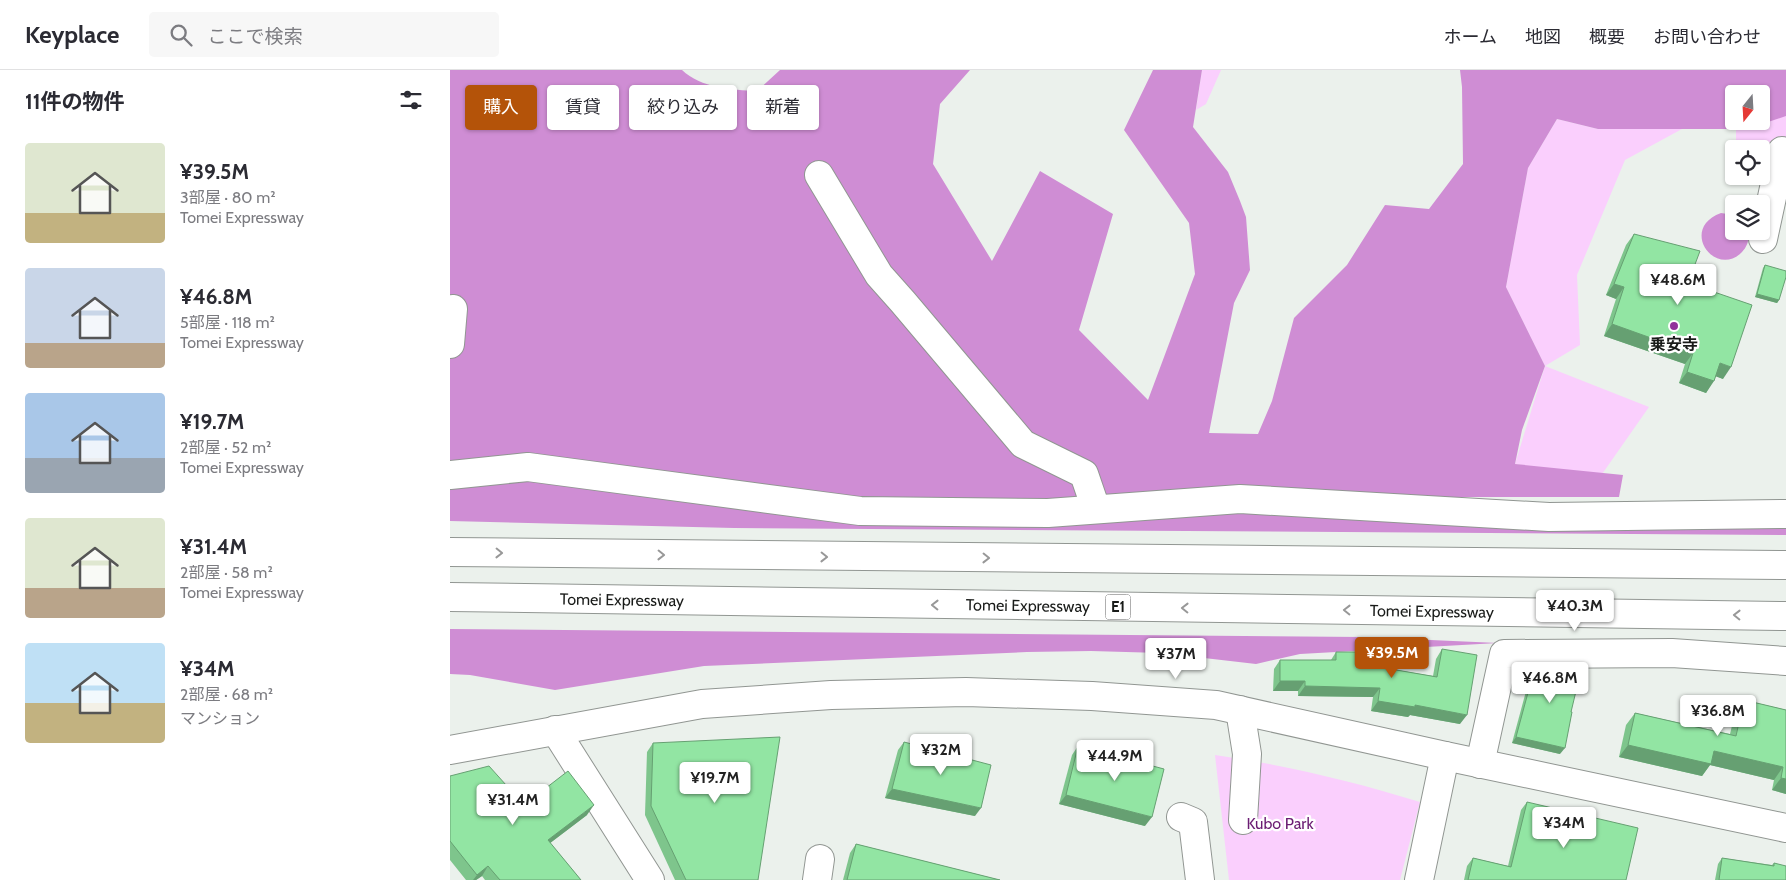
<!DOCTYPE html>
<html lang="ja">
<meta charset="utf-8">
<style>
:root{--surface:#fff;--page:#f7f7f7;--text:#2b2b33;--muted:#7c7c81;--line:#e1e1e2;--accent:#b45309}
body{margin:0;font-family:Cabin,"Noto Sans JP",sans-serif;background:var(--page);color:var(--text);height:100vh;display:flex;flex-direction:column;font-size:19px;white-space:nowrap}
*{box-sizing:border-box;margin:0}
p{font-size:16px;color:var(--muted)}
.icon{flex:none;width:28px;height:28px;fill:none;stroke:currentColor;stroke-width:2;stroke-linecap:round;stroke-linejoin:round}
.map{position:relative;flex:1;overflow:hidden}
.details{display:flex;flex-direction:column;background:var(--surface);width:450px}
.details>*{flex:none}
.top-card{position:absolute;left:15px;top:15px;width:475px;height:45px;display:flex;gap:10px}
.needle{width:32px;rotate:198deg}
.fabs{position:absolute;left:1275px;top:15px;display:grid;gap:10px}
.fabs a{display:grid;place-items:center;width:45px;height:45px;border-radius:5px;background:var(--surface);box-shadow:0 1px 4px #0004;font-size:25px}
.price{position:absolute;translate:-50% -42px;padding:0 11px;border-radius:5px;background:#fff;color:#222;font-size:16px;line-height:32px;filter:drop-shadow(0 1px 2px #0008)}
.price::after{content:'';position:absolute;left:50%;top:30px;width:15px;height:11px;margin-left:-8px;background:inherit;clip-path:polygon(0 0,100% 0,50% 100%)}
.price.active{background:var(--accent);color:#fff}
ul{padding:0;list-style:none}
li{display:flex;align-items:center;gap:15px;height:125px;padding:0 25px}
li span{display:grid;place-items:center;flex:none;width:140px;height:100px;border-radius:5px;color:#555}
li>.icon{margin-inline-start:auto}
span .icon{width:60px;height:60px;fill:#fffc;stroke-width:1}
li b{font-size:21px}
h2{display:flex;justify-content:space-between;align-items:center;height:60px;padding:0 25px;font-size:21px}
.chip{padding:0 18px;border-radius:5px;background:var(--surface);box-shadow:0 1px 4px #0004;font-size:18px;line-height:45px}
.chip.active{background:var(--accent);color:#fff}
header{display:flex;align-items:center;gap:30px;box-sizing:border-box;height:70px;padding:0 25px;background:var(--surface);border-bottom:1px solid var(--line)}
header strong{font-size:24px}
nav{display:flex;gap:28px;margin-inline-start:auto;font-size:18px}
.search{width:350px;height:45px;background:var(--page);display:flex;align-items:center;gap:12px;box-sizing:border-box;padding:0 18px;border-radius:5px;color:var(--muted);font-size:19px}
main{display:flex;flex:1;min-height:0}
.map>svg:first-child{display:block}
.green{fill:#facffd}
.forest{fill:#cf8dd4;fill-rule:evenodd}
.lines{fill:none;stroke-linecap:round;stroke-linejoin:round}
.minor-casing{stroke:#919692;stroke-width:30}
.highway-casing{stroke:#919692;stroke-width:30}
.minor{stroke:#fff;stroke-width:28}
.highway{stroke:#fff;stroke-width:28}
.wall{fill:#7ec58c}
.shaded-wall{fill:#66a072}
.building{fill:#92e5a3;stroke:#66a072}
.oneway{stroke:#989898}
.poi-dot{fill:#91329b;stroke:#fff;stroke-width:2}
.labels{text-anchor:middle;stroke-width:4.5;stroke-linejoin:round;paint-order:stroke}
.shield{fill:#fff;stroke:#5e5f5e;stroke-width:1}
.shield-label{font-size:15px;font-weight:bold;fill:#191b19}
.poi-label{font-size:16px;font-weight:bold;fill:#191b19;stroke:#fff}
.street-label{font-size:16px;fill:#191b19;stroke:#fff}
.park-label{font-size:16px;fill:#6b1d73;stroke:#fff}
</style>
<header>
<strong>Keyplace</strong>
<div class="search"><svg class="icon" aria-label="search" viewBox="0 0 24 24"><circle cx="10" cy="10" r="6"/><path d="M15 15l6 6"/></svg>ここで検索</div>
<nav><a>ホーム</a><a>地図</a><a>概要</a><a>お問い合わせ</a></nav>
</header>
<main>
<section class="details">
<h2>11件の物件<svg class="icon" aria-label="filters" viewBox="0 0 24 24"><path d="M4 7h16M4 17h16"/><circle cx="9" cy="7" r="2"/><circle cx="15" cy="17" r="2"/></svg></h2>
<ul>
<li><span style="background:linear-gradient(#dfe7d0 70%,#c2b280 0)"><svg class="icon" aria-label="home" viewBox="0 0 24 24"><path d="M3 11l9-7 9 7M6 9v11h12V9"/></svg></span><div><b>¥39.5M</b><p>3部屋 · 80 m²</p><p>Tomei Expressway</p></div></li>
<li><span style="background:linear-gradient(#c9d6e8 75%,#b9a48a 0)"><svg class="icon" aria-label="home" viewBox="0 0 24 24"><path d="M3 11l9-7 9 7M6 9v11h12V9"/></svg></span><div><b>¥46.8M</b><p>5部屋 · 118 m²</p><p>Tomei Expressway</p></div></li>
<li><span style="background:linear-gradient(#a9c7e8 65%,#9aa5b1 0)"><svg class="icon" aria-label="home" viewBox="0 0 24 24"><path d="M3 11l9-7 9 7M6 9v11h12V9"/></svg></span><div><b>¥19.7M</b><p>2部屋 · 52 m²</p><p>Tomei Expressway</p></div></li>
<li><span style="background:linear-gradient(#dfe7d0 70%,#b9a48a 0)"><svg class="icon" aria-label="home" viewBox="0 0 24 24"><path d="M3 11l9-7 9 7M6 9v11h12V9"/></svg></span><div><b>¥31.4M</b><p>2部屋 · 58 m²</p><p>Tomei Expressway</p></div></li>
<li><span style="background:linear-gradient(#bfe0f5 60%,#c2b280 0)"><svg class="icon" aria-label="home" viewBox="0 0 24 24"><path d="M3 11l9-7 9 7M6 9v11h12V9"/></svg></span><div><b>¥34M</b><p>2部屋 · 68 m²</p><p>マンション</p></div></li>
</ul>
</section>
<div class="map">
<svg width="1336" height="810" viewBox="0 0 1336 810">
<rect width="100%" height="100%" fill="#ebf1ec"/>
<g class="green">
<path d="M752,0H771L756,34L746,40Z"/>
<path d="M1336,44V82L1318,87L1311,86V79H1286V59Z"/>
<path d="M1107,49L1148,59H1232L1175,90L1127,205L1130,275L1095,296L1199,337L1150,407L1065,394L1095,296L1056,217L1078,98Z"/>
<path d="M765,685C835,695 902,711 970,732L950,810H779Z"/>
</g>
<g class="forest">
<path d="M0,0H232C251,18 282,20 307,21L330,0H520L490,34L483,94L542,191L590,101L663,144L629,260L698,330L745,204L739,153L674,60L703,0H752L743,57L778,102L790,131L796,147L800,200L784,233L759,363L808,364L822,331L844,248L897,195L935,135L979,139L1013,94L1012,17L1010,0H1336V46L1297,59H1148L1107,49L1078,98L1056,217L1095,296L1072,360L1065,394L1173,405L1169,427H979L382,437L224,416L0,405ZM1284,24H1311V51H1284Z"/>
<path d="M1271,143L1284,145V161H1298C1300,169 1297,177 1292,182C1266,209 1228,159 1271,143Z"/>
<path d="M80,406L373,447L823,439L1336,447V465L284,458L0,451V414Z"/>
<path d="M0,559L913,567L1048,573L850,584L806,594L711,583L641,581L577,582L254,596L105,620L20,605L0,604Z"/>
</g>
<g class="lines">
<defs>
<g id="minor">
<path d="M369,105L429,205L453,232L573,374L634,404L646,439"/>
<path d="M1313,169L1332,81L1336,82"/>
<path d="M0,274L3,239"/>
<path d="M0,405L78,397L410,441L598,443L790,429L1099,447L1336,444"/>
<path d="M790,640L797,684L793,750"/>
<path d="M105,660L200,810"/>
<path d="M0,680L252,634L381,625L516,622L642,626L766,635L995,686L1336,758"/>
<path d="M1030,694L1054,584L1222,583L1336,591"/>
<path d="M731,747L743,752L750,810"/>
<path d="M367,810L370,789"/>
<path d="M969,810L995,686"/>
</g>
<g id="highway">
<path d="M0,482L1336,495"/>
<path id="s1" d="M0,527L1336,546"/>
</g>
</defs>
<use href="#minor" class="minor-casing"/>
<use href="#highway" class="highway-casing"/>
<use href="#minor" class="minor"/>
<use href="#highway" class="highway"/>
</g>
<g class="wall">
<path d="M1184,164L1238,213L1273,309L1266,306L1256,323L1229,313L1235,294L1154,266L1166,229L1156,225L1176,175Z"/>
<path d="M1315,195L1329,230L1327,233L1305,227L1313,198Z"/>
<path d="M992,579L1010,654L960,645L958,647L921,641L923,627L848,626V621H823L824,599L830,590H881L886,582L923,596L983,606L986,589Z"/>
<path d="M1086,593L1110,684L1062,673L1082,599Z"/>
<path d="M1294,630L1336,640V724L1322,720L1324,710L1260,695L1252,706L1169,687L1176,655L1185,643L1280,664L1285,643Z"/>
<path d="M454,672L525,746L435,728L448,680Z"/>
<path d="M203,673L308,810H225L195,745L197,682Z"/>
<path d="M628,676L695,756L609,734L622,685Z"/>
<path d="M0,706L74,735L137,745L100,773L131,810H35L32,806L26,810H16L0,790Z"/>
<path d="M1077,732L1176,810H1014L1017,796L1023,788L1058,796L1071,740Z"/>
<path d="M406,774L550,810H393L400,783Z"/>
<path d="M1272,788L1322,795L1324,793L1336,810H1265L1268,794Z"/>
</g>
<g class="shaded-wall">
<path d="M1164,214L1174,217L1166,229L1156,225Z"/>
<path d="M1307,224L1329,230L1327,233L1305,227Z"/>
<path d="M1162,254L1243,283L1235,294L1154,266Z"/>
<path d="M1270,293L1281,297L1273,309L1262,305Z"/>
<path d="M1237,302L1264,311L1256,323L1229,313Z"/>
<path d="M830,611H855L848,621H823Z"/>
<path d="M855,616L930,618L923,627L848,626Z"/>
<path d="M928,631L965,635L1017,645L1010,654L960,645L958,647L921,641Z"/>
<path d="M1066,667L1115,678L1110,684L1062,673Z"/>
<path d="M1178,675L1264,681L1333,697L1324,710L1260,695L1252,706L1169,687Z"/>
<path d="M1331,708L1336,709V724L1322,720Z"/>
<path d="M442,719L531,738L525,746L435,728Z"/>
<path d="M616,725L702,747L695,756L609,734Z"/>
<path d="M144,735L137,745L91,780L98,770Z"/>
<path d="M38,796L32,806L26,810H23L27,805Z"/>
</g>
<g class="building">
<path d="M1184,164L1250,181L1238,213L1302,235L1281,297L1270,293L1264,311L1237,302L1243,283L1162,254L1174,217L1164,214Z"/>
<path d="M1315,195L1336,201V207L1329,230L1307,224Z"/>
<path d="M992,579L1027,585L1017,645L965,635V637L928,631L930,618L855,616V611H830V590H886V582H923V596L987,607Z"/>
<path d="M1086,593H1118L1132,596L1121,642H1122L1115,678L1066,667Z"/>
<path d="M1294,630L1336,640V709L1331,708L1333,697L1264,681L1261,694L1178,675L1185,643L1286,666Z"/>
<path d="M330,667L308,810H236L201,736L203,673Z"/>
<path d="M454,672L541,695L531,738L442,719Z"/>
<path d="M628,676L714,699L702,747L616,725Z"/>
<path d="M39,696L74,735L118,701L144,735L98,770L131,810H50L38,796L27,805L0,771V706Z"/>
<path d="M1077,732L1188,758L1176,810H1018L1023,788L1061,797Z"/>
<path d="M406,774L550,810H397Z"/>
<path d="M1272,788L1324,796V793L1336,796V810H1269Z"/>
</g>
<defs><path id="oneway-chevron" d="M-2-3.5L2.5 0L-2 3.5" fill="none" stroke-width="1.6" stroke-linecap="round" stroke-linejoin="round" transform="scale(1.25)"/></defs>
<g class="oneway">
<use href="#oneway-chevron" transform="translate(49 483) rotate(1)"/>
<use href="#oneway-chevron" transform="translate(211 485) rotate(1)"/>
<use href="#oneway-chevron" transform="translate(374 487) rotate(1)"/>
<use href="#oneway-chevron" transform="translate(536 488) rotate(1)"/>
<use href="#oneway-chevron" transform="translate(485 535) rotate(-179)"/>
<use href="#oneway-chevron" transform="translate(735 538) rotate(-179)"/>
<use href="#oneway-chevron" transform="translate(897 540) rotate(-179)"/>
<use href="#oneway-chevron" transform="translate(1287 545) rotate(-179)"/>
</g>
<circle class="poi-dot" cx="1224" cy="256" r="5"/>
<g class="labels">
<rect class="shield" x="655.5" y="524.5" width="25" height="25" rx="4"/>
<g class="shield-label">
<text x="668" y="542">E1</text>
</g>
<g class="poi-label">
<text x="1224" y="280">乗安寺</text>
</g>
<g class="street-label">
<text dy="6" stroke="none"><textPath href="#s1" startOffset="172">Tomei Expressway</textPath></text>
<text dy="6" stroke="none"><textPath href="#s1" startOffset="578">Tomei Expressway</textPath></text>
<text dy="6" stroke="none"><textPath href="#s1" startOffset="982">Tomei Expressway</textPath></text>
</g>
<g class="park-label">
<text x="830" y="759">Kubo Park</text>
</g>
</g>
</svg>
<div class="fabs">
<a><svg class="needle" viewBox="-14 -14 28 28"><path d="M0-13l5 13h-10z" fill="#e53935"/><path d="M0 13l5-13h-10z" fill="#7c7c81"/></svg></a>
<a><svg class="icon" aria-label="locate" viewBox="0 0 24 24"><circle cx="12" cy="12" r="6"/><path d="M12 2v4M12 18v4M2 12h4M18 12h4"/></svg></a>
<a><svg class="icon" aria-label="layers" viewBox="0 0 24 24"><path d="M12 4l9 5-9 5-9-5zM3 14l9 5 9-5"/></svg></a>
</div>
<b class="price" style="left:1228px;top:236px">¥48.6M</b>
<b class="price" style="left:1125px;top:562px">¥40.3M</b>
<b class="price active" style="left:942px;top:609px">¥39.5M</b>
<b class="price" style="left:726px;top:610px">¥37M</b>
<b class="price" style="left:1100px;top:634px">¥46.8M</b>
<b class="price" style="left:1268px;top:667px">¥36.8M</b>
<b class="price" style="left:491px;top:706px">¥32M</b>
<b class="price" style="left:665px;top:712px">¥44.9M</b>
<b class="price" style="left:265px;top:734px">¥19.7M</b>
<b class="price" style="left:63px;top:756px">¥31.4M</b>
<b class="price" style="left:1114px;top:779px">¥34M</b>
<div class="top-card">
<a class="chip active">購入</a>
<a class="chip">賃貸</a>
<a class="chip">絞り込み</a>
<a class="chip">新着</a>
</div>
</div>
</main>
